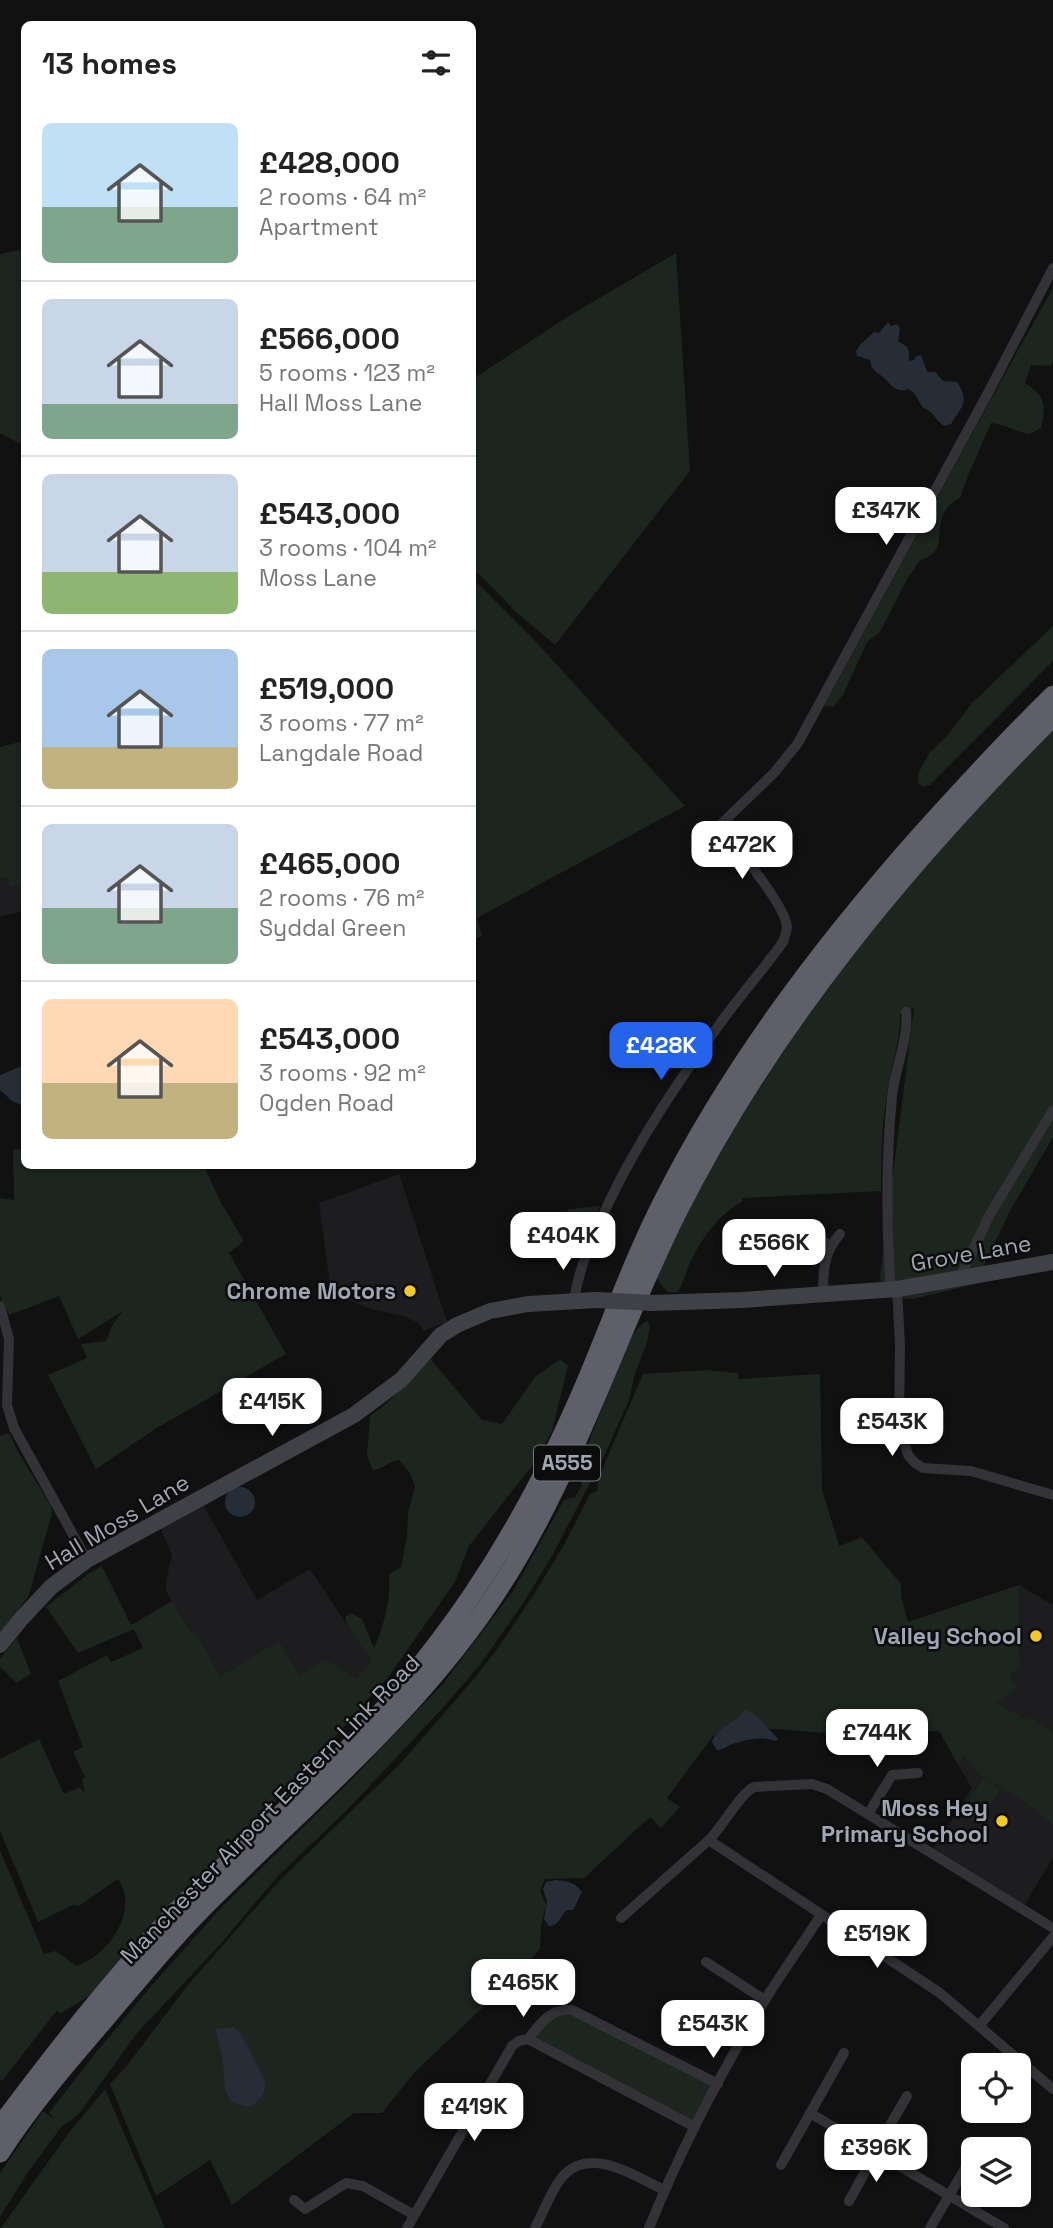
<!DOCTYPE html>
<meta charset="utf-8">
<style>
:root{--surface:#fff;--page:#f2f2f2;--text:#222;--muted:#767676;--line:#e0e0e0;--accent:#2563eb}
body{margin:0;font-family:"Space Grotesk",sans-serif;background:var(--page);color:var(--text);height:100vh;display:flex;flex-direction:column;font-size:26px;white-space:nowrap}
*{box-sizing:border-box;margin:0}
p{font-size:23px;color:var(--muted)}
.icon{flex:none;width:38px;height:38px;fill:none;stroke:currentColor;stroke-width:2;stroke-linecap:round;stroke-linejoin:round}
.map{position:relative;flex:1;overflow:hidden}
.details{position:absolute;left:21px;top:21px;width:455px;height:1148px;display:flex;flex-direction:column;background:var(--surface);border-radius:10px;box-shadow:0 2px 5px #0004}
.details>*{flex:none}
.tools{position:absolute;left:961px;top:2053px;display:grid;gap:14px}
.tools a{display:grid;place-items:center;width:70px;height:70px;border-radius:10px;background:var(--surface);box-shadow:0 2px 5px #0004;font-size:35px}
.price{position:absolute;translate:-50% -60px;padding:0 16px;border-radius:14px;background:#fff;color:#222;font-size:23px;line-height:46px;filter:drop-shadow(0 2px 4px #0008)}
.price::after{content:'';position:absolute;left:50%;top:42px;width:21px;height:16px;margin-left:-10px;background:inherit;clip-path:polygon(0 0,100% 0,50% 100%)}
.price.current{background:var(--accent);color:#fff}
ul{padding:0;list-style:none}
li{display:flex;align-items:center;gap:21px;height:175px;padding:0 21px}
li+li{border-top:2px solid var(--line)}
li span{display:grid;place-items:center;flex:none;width:196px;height:140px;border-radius:10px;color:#555}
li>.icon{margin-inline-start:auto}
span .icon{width:84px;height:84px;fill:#fffc;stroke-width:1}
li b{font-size:30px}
h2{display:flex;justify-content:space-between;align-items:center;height:84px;padding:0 21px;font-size:30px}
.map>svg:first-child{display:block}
.built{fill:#1d1d1f}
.green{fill:#1d251f}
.water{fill:#272d36}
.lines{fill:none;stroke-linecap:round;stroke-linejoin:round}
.street{stroke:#323237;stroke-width:10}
.secondary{stroke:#404047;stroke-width:16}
.highway{stroke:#5e5f68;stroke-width:19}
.secondary-bridge{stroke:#404047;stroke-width:16}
.poi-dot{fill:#f3c927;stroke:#0c0c0d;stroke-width:2.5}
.labels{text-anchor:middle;stroke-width:5;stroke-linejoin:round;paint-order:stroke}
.shield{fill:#0c0c0d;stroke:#757781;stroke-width:2}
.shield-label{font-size:21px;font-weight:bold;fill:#a2a5b3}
.street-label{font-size:23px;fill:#a2a5b3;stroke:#0c0c0d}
.poi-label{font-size:23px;font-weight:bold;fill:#a2a5b3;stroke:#0c0c0d;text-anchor:end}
</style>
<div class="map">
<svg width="1053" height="2228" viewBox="0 0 1053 2228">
<rect width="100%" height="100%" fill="#111112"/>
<g class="built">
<path d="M0,851L18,885L21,912L0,916Z"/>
<path d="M399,1174L447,1322L423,1331L419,1323L403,1316L371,1309L331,1293L319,1203Z"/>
<path d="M200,1499L257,1600L310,1569L371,1661L356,1679L299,1676L279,1642L220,1676L198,1635L189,1630L166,1591V1581L172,1554L157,1521Z"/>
<path d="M1019,1585L1053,1605V1857L1023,1908L930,1854L972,1788L958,1765L996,1703L1009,1675L1020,1667Z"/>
</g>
<g class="green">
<path d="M24,249V446L0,433V254Z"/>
<path d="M676,253L690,471L555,645L516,612L473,568V379L567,317Z"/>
<path d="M1053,288V362L1051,366L1031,365L1025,383C1046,396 1046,405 1041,428L1030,434C1016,432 1005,424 991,423L967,478L960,498C923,517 956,551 920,560L906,581L880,632L867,642L843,695L833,707L824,706C900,567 975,426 1053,288Z"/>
<path d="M473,579L539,645L685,806L477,918L482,936L473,940Z"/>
<path d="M1053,626V661L930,785L922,787L918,782L919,772L930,752L948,735L972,703Z"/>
<path d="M1053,725V1137L1011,1209L975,1284L913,1299L884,1296L880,1277L914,1008L900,1014C901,1039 892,1063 888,1088C881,1122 882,1157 881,1191L742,1198V1202C722,1212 704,1235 694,1255C687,1267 685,1280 678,1292C665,1295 661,1285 655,1274L721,1148L845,957L954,830Z"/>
<path d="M24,741V911L21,912L18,885L9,886L8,877L0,878V747Z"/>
<path d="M13,1149H24V1166H204L221,1203L244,1241L229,1253L286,1354L155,1429L96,1469L48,1375L87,1358L81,1344L106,1341L113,1324L123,1311L78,1339L59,1296L9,1315L0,1296V1198L14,1200Z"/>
<path d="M600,1206L579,1247L567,1209Z"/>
<path d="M647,1321L650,1325L647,1343L635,1373L629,1400L605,1454L553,1554L524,1602L479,1666L439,1712L347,1810L279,1875L216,1949L137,2033L81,2111L73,2119L62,2126L28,2172L0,2217V2173L43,2111L54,2119L49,2113L98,2050L152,1985L221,1908L350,1781L442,1685L513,1591L564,1500L575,1497L582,1485L579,1467L624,1352C629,1341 636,1327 647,1321Z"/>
<path d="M429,1357L482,1420L502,1424L535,1377L560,1359L568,1366L552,1431L531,1467L469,1546L455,1582L389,1676L295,1782L199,1876L89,1996L60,2014L57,2010L3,2080H0V1850L44,1954L56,1951L76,1966C108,1957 140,1910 118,1879L79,1906L73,1905L38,1922L0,1831V1759L39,1739L64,1794L80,1787L85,1794L82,1779L85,1777L73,1752L83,1747L58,1681L107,1655L111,1662L143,1648L134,1629L78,1653L46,1607L88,1574L102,1566L131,1625L172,1601L189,1630L198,1635L220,1676L279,1641L299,1675L325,1659L356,1679L371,1661L347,1625L345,1617L351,1613L362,1619L374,1648C384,1626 391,1599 389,1574L401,1567L407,1536L408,1513L415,1487L410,1473L399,1460C389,1461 381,1470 373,1470L367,1456L370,1416C394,1400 411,1378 429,1357Z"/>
<path d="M707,1370L738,1373V1379L820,1374L822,1490L839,1545L840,1546L862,1537L901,1584V1596L908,1622L1019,1585L1020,1668L1009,1675L1018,1687L996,1703L1026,1720L1030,1718L1053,1732V1824L1024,1801L983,1777L964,1756L958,1765L939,1731L853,1735L736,1726L713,1736L667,1798L680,1807L661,1828L650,1817L584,1878L545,1879L540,1890L546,1905L541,1926L540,1949L522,1970L414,2073L382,2113H354L232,2205L210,2160L156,2196L110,2084L126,2067L187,1986L281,1879L401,1763L473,1680L498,1648L534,1594L564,1545L590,1494L597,1491L598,1479L643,1374Z"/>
<path d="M9,1433L21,1457L51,1506L52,1513L29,1595L0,1634V1436Z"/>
<path d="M17,1638L31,1674L16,1683L0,1667V1659Z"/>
<path d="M983,1778L1000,1789L979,1823L961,1813Z"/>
<path d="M563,2009L718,2084L695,2127L528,2039Z"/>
<path d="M105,2089L165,2228H1L68,2134Z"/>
</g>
<g class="water">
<path d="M888,322L891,326L897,324L900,329L898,341L906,346L909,351V361L914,360L916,356L921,355L927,372H935L943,381L957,382C970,402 962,406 951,424L945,426C936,422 933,410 923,408L914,393L908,389C897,393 892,386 884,378C877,371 871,371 870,360L857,356L856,351L860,345L874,332L879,333Z"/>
<path d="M24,1065V1106H23L12,1101L0,1090V1075Z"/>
<circle cx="240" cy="1502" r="15"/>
<path d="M744,1709L756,1715L778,1739L776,1741C761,1736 747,1739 733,1744C725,1746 725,1750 717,1750L712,1742C718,1725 737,1725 744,1709Z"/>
<path d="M556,1880C567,1881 575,1882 582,1892L573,1910H567C560,1915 560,1926 549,1926L544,1919L547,1902L543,1889L546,1882Z"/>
<path d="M233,2027L240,2032L265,2081C265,2095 260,2101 249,2107C220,2103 226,2085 223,2063C222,2052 217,2041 216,2029Z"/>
</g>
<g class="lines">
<g class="street">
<path d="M804,1234L819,1238L830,1246"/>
<path d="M960,1277L990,1214L1053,1110"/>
<path d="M897,1289L900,1345L899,1423L908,1455L915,1463L923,1468L971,1471L1053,1495"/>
<path d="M891,1290C886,1225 886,1160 892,1096C895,1068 909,1039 906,1012"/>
<path d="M823,1293C823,1270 824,1252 840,1234"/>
<path d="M574,1300C579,1269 590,1243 603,1215C635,1144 681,1077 727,1014C745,990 765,967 783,942C784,938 787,931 787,927C785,904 735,845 719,826L774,773L798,743L988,393L1053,268"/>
<path d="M0,1306L9,1339L7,1405L14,1428L87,1560"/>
<path d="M868,1814L892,1775L918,1773"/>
<path d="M709,1840L940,1993L1053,2089"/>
<path d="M621,1918L709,1840C723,1826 739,1795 754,1787L812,1784L827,1789L1053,1928"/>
<path d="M706,1962L765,2000"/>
<path d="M979,2026L1053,1937"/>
<path d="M810,2113L1004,2228"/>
<path d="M695,2127L528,2039C540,2024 551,2007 572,2010L718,2084"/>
<path d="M875,2151L907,2096"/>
<path d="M781,2165L844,2053"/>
<path d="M294,2200L305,2209L346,2183L363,2186L414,2215"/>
<path d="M849,2201L876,2152"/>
<path d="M407,2228L512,2046L519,2041L528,2039"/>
<path d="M535,2228C543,2213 553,2186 564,2175C592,2146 636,2177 664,2190"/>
<path d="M649,2228C681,2149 721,2072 765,2000C783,1971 803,1943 821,1915"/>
<path d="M930,2228L973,2155"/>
</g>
<g class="secondary">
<path d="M652,1303L742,1300L897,1289L1053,1262"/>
<path d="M0,1645L21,1619L51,1587L87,1560L354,1415L401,1380L441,1335L457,1325L490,1311L528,1304L596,1300"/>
</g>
<g class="highway">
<path d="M0,2126C54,2054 109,1983 171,1917C219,1867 273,1824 322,1775C377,1720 428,1660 472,1595C514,1533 549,1467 579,1398C608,1332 631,1263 664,1199C731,1067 819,950 917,839C961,790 1006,741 1053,695"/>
<path d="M0,2153C31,2105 69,2061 106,2018C141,1977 175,1935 214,1897C307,1804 410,1718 486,1608C571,1487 612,1342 678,1211C772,1025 906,864 1053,717"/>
</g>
<path class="secondary-bridge" d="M596,1300L652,1303"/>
</g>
<g class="poi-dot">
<circle cx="410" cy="1291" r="7"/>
<circle cx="1036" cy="1636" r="7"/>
<circle cx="1002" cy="1821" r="7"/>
</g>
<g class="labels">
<rect class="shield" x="534" y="1445.5" width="66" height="35" rx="5"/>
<g class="shield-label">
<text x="567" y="1470">A555</text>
</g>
<g class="street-label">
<text transform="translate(971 1253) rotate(-10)" y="8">Grove Lane</text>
<text transform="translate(117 1522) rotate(-31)" y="8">Hall Moss Lane</text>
<text transform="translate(270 1809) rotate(-46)" y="8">Manchester Airport Eastern Link Road</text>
</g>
<g class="poi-label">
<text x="396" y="1299">Chrome Motors</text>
<text x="1022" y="1644">Valley School</text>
<text x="988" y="1816">Moss Hey<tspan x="988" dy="26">Primary School</tspan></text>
</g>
</g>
</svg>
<div class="tools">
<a><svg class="icon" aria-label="locate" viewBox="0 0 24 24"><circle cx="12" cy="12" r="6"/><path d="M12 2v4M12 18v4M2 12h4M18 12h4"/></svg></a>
<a><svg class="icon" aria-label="layers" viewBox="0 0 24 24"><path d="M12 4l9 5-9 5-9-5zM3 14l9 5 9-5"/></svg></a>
</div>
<b class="price" style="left:886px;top:547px">£347K</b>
<b class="price" style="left:742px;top:881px">£472K</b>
<b class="price current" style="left:661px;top:1082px">£428K</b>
<b class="price" style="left:563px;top:1272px">£404K</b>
<b class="price" style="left:774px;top:1279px">£566K</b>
<b class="price" style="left:272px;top:1438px">£415K</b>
<b class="price" style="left:892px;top:1458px">£543K</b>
<b class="price" style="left:877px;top:1769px">£744K</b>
<b class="price" style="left:877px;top:1970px">£519K</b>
<b class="price" style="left:523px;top:2019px">£465K</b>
<b class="price" style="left:713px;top:2060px">£543K</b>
<b class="price" style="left:474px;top:2143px">£419K</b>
<b class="price" style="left:876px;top:2184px">£396K</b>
<section class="details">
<h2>13 homes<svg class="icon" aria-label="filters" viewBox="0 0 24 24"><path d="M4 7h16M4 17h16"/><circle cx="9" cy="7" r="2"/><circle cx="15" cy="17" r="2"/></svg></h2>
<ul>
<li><span style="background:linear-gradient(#bfe0f5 60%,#7fa58c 0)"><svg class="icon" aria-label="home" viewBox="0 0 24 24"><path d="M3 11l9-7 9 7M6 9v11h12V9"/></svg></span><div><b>£428,000</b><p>2 rooms · 64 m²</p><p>Apartment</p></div></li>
<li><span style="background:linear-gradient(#c9d6e8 75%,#7fa58c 0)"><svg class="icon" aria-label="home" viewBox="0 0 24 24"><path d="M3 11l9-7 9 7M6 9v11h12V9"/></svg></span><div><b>£566,000</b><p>5 rooms · 123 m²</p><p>Hall Moss Lane</p></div></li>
<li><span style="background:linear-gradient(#c9d6e8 70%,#8fb573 0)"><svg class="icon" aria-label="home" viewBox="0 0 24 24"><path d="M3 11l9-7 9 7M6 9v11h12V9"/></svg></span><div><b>£543,000</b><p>3 rooms · 104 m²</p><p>Moss Lane</p></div></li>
<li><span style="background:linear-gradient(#a9c7e8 70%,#c2b280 0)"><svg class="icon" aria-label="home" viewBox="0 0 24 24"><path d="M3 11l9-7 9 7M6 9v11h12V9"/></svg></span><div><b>£519,000</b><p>3 rooms · 77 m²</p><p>Langdale Road</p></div></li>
<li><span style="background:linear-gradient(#c9d6e8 60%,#7fa58c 0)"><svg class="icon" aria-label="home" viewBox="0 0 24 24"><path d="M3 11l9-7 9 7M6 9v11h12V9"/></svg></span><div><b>£465,000</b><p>2 rooms · 76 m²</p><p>Syddal Green</p></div></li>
<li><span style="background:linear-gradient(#ffd9b3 60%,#c2b280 0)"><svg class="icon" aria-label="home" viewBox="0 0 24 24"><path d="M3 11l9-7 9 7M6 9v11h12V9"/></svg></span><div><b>£543,000</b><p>3 rooms · 92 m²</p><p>Ogden Road</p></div></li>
</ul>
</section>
</div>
